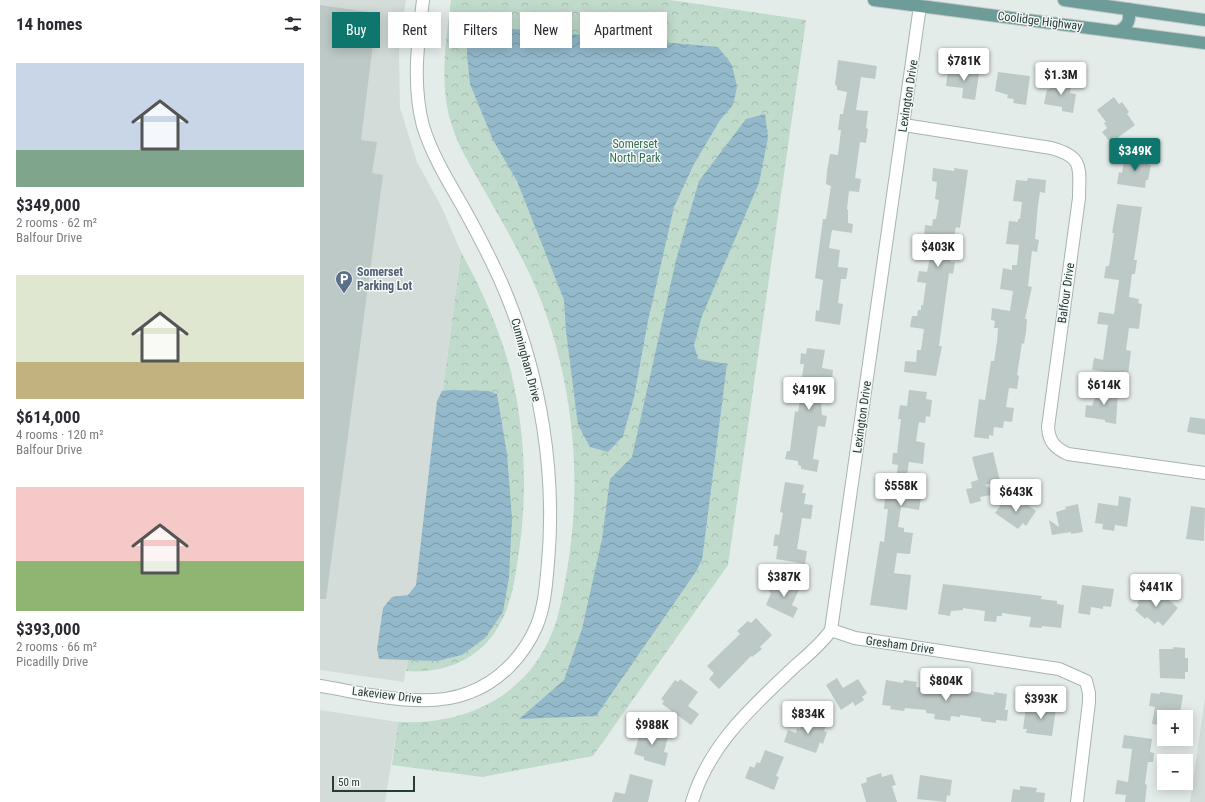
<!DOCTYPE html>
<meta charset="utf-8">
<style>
:root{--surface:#fff;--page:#f2f2f3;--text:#2b2b33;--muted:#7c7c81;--accent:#0f766e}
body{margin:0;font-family:"Roboto Condensed",sans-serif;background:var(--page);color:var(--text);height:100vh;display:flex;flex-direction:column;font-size:15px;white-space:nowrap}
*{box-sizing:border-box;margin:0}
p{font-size:13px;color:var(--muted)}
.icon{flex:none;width:22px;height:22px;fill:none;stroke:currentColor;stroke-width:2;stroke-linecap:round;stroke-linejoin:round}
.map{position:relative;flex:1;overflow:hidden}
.drawer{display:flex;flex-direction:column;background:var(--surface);width:320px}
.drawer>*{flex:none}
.hud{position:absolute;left:12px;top:12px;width:380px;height:36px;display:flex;gap:8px}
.fabs{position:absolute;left:837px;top:710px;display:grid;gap:8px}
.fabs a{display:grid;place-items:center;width:36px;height:36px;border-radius:0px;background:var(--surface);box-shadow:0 2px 10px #0003;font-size:20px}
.scale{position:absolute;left:12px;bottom:10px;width:83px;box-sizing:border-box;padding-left:4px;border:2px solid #263c39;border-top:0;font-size:11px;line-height:14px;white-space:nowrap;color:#263c39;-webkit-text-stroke:3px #f5f9f7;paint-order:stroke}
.price{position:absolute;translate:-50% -34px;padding:0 9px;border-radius:4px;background:#fff;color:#222;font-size:13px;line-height:26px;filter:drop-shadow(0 1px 2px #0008)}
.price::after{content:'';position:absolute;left:50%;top:24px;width:12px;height:9px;margin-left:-6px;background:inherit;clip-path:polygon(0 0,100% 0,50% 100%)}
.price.selected{background:var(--accent);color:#fff}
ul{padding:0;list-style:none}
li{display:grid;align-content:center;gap:8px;height:212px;padding:0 16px}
li span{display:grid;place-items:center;height:124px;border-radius:0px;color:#555}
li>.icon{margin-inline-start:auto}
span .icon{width:72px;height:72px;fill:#fffc;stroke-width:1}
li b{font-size:17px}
h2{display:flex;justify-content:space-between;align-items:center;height:48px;padding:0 16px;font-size:17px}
.tag{padding:0 14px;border-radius:0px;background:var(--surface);box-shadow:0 2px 10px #0003;font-size:14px;line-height:36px}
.tag.selected{background:var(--accent);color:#fff}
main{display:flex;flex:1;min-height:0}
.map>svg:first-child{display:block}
.built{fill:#d3dcd9}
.park{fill:url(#park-crowns)}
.water{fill:url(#water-waves)}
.building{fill:#bdc9c6}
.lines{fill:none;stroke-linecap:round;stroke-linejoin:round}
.minor-casing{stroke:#a7b4b1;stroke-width:14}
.major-casing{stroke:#c2c8c8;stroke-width:14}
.minor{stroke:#fff;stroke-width:12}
.major{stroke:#6e9c98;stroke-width:12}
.labels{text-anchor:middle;stroke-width:3;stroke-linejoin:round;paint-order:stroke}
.street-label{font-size:12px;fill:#263c39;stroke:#f5f9f7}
.park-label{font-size:12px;fill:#346e54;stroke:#f5f9f7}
.service-label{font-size:12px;font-weight:bold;fill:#4e5e75;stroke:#f5f9f7;text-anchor:start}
</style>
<main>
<section class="drawer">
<h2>14 homes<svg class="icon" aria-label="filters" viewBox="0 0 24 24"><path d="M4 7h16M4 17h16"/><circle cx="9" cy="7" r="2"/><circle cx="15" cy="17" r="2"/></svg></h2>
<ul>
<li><span style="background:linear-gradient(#c9d6e8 70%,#7fa58c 0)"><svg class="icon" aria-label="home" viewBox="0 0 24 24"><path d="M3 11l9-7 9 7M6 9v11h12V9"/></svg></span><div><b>$349,000</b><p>2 rooms · 62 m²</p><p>Balfour Drive</p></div></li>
<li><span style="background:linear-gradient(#dfe7d0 70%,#c2b280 0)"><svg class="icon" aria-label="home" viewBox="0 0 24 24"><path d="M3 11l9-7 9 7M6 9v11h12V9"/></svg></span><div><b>$614,000</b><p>4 rooms · 120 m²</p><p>Balfour Drive</p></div></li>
<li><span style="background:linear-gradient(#f6c9c9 60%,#8fb573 0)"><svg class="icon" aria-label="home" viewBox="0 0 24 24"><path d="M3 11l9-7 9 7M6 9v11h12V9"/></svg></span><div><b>$393,000</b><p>2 rooms · 66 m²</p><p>Picadilly Drive</p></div></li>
</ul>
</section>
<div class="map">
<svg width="885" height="802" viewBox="0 0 885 802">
<defs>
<pattern id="park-crowns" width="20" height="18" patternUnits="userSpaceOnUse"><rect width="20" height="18" fill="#c0dacb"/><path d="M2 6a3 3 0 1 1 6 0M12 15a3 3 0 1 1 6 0" fill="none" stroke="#a5bcaf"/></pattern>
<pattern id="water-waves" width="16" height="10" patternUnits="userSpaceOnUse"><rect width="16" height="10" fill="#93b9ca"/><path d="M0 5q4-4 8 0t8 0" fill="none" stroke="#7898a5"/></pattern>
</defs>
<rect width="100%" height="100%" fill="#e4ecea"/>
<g class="built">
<path d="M0,0H86L79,51L80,108L97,162L122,208L141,252L84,682L0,670Z"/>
<path d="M885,698V802H870Z"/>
<path d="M0,710L78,722L65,802H0Z"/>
</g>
<g class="park">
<path d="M131,0H350L486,20L408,565L273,756L162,777L72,765L78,722C150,726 215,692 237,619C242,601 245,582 248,564C262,477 253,386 222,303C207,263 184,226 163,188C151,167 138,146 131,123C119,82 126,42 131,0Z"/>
<path d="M141,252C162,290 180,330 191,372C206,435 208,500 197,564C194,587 189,612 175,632C155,662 120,674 86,671Z"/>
</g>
<g class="water">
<path d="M148,25L398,47L412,65L417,87L413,105L400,120L374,164L354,207L328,321L314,397L303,436L288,452L270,447L258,425L246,331L244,300L197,181L173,140L150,84L147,55Z"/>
<path d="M445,114L448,138L439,183L382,316L374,345L378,359L407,364L382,560L375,573L276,716L199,719L244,680L262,629L282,539L290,479L312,457L356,260L379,181L426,119Z"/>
<path d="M130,390L169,391L177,394L187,454L192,519L189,577L183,612L165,638L142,655L117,661L59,659L57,649L63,608L72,597L88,595L96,585L117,401L122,391Z"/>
</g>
<g class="building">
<path d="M0,5L48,12L53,15L56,19L41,140L57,142L52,173L63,175L6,599H0Z"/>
<path d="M518,60L557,66L555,79L541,77L536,110L548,111L546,128L548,129L546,143L540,142L535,178L541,179L539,192L529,191L527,209L528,210V223L533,224L532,233L512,230L509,248L520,250L518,267L528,268L526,279H521L518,303L523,304L520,325L495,321L496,310L499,311L503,280L495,278L503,219H506L511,186L506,184L507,171L510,154L518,155L521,130H518L520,114H523L527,92L517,90V86L515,85Z"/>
<path d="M634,67L645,69V72L659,74L655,100L642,98L643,88L626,86L628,70L634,71Z"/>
<path d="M678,72L710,76L706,105L693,103L694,99L687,98L688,95L675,91Z"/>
<path d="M732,79L752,83L750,93L756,94L753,113L742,111V107L724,104L727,89H730Z"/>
<path d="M794,97L799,104L802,102L809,112L807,114L815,125L796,139L794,137L789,141L782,132L787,128L784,123L786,122L777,110Z"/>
<path d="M805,154L829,158L828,165H831L828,180H826L825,188L797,184L799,172L802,173Z"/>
<path d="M613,168L634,171V168L648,170L640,228L636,227L633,241L630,262H635L633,274L629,273L619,346H622L616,376L584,372L585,361L596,362L597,350H601L604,329L590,327L592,316H597L598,310H601V305H603L606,283L597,282L599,271L607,272L614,238L604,237L605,225L612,226L613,219H616L619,200L615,199L617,182L612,181Z"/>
<path d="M708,178L726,180L725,193L720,192L718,205L715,239L719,240L717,252L712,251L708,286L712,287L705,319H707L706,332L704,344L702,343L697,375L699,376L697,389L689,388L686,407L694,408L692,422L684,421L683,428L674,427L673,436L669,435V439L654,437L659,399L665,400L671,361H674L677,342L678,328H674L675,321L671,320L672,308L690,311L693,291L680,289L683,268L692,270V265H697L699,245L686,244L689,221L698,222V219H700L702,202L693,201L696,180L707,181Z"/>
<path d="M797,204L822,207L814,260H817L815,274H812L809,297L819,299L818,303L822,304L819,329L809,328L806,350L811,351L808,375L772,370L774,358L783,360L788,325L777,324L779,312L794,314L799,280L784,278L786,266H789L794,233H792Z"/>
<path d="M487,348L505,350L502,368L513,370L512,381L502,380L499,402H501L502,415L507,416L505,427L498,426L493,459L499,460L497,472L481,469V466L478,465V461L465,459L467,451H470L475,411L478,412L484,377H482L484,364H480L481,353L486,354Z"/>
<path d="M778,388L798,391L796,424L785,422V420L765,417L766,405L772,406Z"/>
<path d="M589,390L607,392L606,399L612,400L610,417L606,416L605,423L599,422L596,441L605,443L603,464L589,462L586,481L603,483L599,510L581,507L578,527L584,528V532L593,533L590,554L577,553L574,573L591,575L587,610L550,605L560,541L564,542L568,509H564L565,497L574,498L578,465L572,464L573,453H577L581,419H578L580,405L587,406Z"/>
<path d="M870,417L885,419V435L867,432Z"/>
<path d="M673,452L680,481L665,485L670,488L671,495L660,497L661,501L650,504L646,489L652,488L651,482L658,480L652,457Z"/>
<path d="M465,482L484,485L482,493H486L484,504L493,505L491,519L482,518L477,549L487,551L485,564L456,559L458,546H453L455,534L459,535L463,513L460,512Z"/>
<path d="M799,496L811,498L807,527L795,525L794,531L782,529L783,524L775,523L778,503L798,506Z"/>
<path d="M685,499L692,504L694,502L697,505L699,503L703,506L705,503L716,511L706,526L703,523L698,529L675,513Z"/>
<path d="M758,504L763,532L751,534V532L732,535L729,520L739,527L736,512L746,509L745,507Z"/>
<path d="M871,506L885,508L884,541L866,539Z"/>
<path d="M463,579L480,587L472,605L478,608L473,618L446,605L451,593L449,592L453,582L460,586Z"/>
<path d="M623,584L722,596L721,599L737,601V604L744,605L741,628L722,626V628L709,627L711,617L682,613V616H677L676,622L664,621L665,611L643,608V610L631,611L630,616L618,614Z"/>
<path d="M762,585L794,589L791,607L783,606V609L771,607L770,615L758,613Z"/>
<path d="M837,589L858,608L843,626L838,621L835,624L827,617L825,619L815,610L819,605L817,603L825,593L828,595L831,591L834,593Z"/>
<path d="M436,618L452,635L440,647L442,649L432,657L431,656L399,689L389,679L394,673L387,666L420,634L417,631L428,621L431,623Z"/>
<path d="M853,647L865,648V658H868V672H865V679L840,678L839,649H853Z"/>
<path d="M517,678L523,688L538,679L547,693L542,697L544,700L535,706L533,702L521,710L506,685Z"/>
<path d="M360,679L378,692L368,706L379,714L371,725L342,704L344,701L341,699L355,680L358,682Z"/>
<path d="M566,680L583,683L584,680L597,682L596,687L627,691L628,687L674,695V692L687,694L685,710H688L687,721L676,720V723L661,721V718L640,715V717L631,716L630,721L614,719L615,714L606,713V710L585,708L584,711L570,709L571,706L562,705Z"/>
<path d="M840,692L863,695L860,713H857V717H844V726L832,724L835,707L829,706L831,693L840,694Z"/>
<path d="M726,701L737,702L732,736L706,733L707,729H703L706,707L724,709Z"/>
<path d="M487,716L507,723L504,731L507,732L503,744L500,742L496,753L464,742L468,730L476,733L477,728L480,729L482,723L484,724Z"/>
<path d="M322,726L349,733L344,752L348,753L345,766L324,760V757L314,754Z"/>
<path d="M804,735L832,739L830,752L834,753L833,762H828L825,784L827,785L825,802H805L806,795L795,794L797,780L808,782L812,749L802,748Z"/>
<path d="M445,750L464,757L456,776L459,777L454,790L425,778L430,766L434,768L437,762L440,763Z"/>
<path d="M561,773L562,777L572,774L576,785L572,786L577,802H546L541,784L547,782L546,778Z"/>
<path d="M310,774L333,780L328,802H292L295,792L305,794Z"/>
<path d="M600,775L632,780L630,796L627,795L626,802L597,799Z"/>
<path d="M700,786L717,788L716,792L725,793L724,802H691L693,789L700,790Z"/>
</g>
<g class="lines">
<defs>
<g id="minor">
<path d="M584,125L731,148C765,157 759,169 759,198L728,427C729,442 735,448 748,454L885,473"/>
<path d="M511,630L535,638L739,669L766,681L769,693V702L757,802"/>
<path d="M0,686C45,693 104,710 148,693C179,682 204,656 217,625C225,605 226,584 228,563C236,473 221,380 187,296C175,266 159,236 143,207C128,181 112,155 103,126C92,84 98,42 103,0"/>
<path d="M372,802C389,745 431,708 472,669C485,657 501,645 511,630L600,6"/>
</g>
<g id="major">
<path d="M554,0L885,43"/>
<path d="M744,0L885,20"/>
<path d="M799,31C808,26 811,20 808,9"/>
</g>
</defs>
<use href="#minor" class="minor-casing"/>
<use href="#major" class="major-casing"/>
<use href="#minor" class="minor"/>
<use href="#major" class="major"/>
</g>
<defs>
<symbol id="parking-pin" viewBox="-11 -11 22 30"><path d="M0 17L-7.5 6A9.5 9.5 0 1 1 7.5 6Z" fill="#5c6f8a" stroke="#f5f9f7"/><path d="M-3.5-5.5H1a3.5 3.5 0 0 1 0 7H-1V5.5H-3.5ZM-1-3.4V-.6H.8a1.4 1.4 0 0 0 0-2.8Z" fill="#fff"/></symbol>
</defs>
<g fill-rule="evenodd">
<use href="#parking-pin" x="14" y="269" width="20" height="27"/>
</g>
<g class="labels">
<g class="street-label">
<text transform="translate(720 21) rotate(7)" y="4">Coolidge Highway</text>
<text transform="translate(588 96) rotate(-81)" y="4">Lexington Drive</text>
<text transform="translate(746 293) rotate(-82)" y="4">Balfour Drive</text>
<text transform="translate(206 360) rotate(75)" y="4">Cunningham Drive</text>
<text transform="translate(542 417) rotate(-82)" y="4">Lexington Drive</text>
<text transform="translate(580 645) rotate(8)" y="4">Gresham Drive</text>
<text transform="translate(67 695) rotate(7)" y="4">Lakeview Drive</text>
</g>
<g class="park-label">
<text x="315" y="148">Somerset<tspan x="315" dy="14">North Park</tspan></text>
</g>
<g class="service-label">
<text x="37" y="276">Somerset<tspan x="37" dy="14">Parking Lot</tspan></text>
</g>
</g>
</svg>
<div class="fabs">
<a>+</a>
<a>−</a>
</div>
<div class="scale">50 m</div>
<b class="price" style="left:644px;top:82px">$781K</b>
<b class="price" style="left:741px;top:96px">$1.3M</b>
<b class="price selected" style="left:815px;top:172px">$349K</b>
<b class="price" style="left:618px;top:268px">$403K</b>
<b class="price" style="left:784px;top:406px">$614K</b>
<b class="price" style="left:489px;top:411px">$419K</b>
<b class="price" style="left:581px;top:507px">$558K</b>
<b class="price" style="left:696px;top:513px">$643K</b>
<b class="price" style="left:464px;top:598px">$387K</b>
<b class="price" style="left:836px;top:608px">$441K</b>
<b class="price" style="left:626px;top:702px">$804K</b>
<b class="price" style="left:721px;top:720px">$393K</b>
<b class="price" style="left:488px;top:735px">$834K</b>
<b class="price" style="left:332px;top:746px">$988K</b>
<div class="hud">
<a class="tag selected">Buy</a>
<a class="tag">Rent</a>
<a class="tag">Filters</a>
<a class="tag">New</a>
<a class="tag">Apartment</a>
</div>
</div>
</main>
